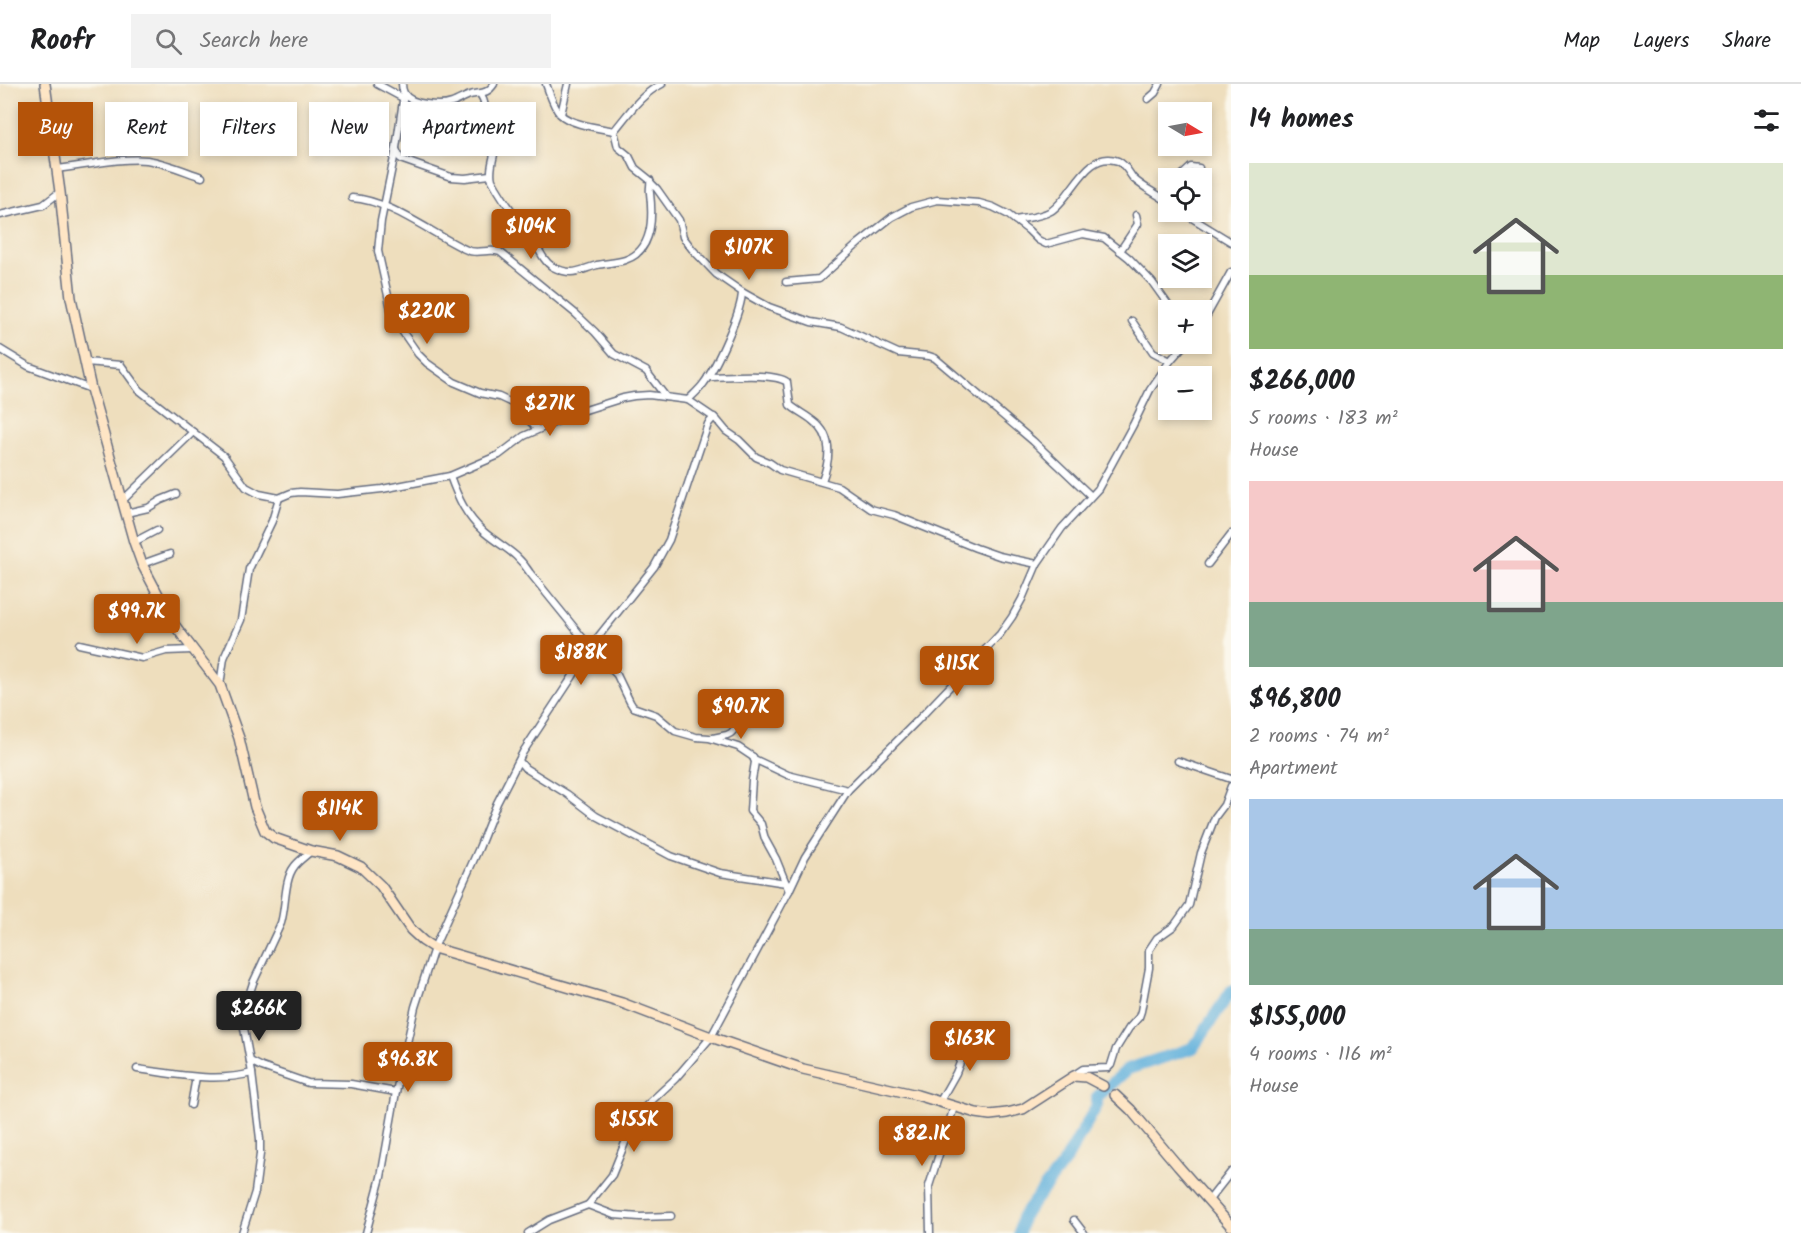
<!DOCTYPE html>
<meta charset="utf-8">
<style>
:root{--surface:#fff;--page:#f2f2f2;--text:#202124;--muted:#757577;--line:#e0e0e0;--accent:#b45309}
body{margin:0;font-family:Kalam,sans-serif;background:var(--page);color:var(--text);height:100vh;display:flex;flex-direction:column;font-size:22px;white-space:nowrap}
*{box-sizing:border-box;margin:0}
p{font-size:20px;color:var(--muted)}
.icon{flex:none;width:33px;height:33px;fill:none;stroke:currentColor;stroke-width:2;stroke-linecap:round;stroke-linejoin:round}
.map{position:relative;flex:1;overflow:hidden}
.panel{display:flex;flex-direction:column;background:var(--surface);width:570px}
.panel>*{flex:none}
.top-card{position:absolute;left:18px;top:18px;width:570px;height:54px;display:flex;gap:12px}
.needle{width:39px;rotate:100deg}
.fabs{position:absolute;left:1158px;top:18px;display:grid;gap:12px}
.fabs a{display:grid;place-items:center;width:54px;height:54px;border-radius:0px;background:var(--surface);box-shadow:0 3px 9px #0003;font-size:30px}
.price{position:absolute;translate:-50% -51px;padding:0 14px;border-radius:6px;background:var(--accent);color:#fff;font-size:20px;line-height:39px;filter:drop-shadow(0 2px 3px #0008)}
.price::after{content:'';position:absolute;left:50%;top:36px;width:18px;height:14px;margin-left:-9px;background:inherit;clip-path:polygon(0 0,100% 0,50% 100%)}
.price.selected{background:#222;color:#fff}
ul{padding:0;list-style:none}
li{display:grid;align-content:center;gap:12px;height:318px;padding:0 18px}
li span{display:grid;place-items:center;height:186px;border-radius:0px;color:#555}
li>.icon{margin-inline-start:auto}
span .icon{width:108px;height:108px;fill:#fffc;stroke-width:1}
li b{font-size:26px}
h2{display:flex;justify-content:space-between;align-items:center;height:72px;padding:0 18px;font-size:26px}
.chip{padding:0 21px;border-radius:0px;background:var(--surface);box-shadow:0 3px 9px #0003;font-size:21px;line-height:54px}
.chip.selected{background:var(--accent);color:#fff}
header{display:flex;align-items:center;gap:36px;box-sizing:border-box;height:84px;padding:0 30px;background:var(--surface);border-bottom:2px solid var(--line)}
header strong{font-size:28px}
nav{display:flex;gap:33px;margin-inline-start:auto;font-size:21px}
.search{width:420px;height:54px;background:var(--page);display:flex;align-items:center;gap:15px;box-sizing:border-box;padding:0 21px;border-radius:0px;color:var(--muted);font-size:22px}
main{display:flex;flex:1;min-height:0}
.map>svg:first-child{display:block}
.lines{fill:none;stroke-linecap:round;stroke-linejoin:round}
.river{stroke:#62b1dc;stroke-width:12}
.minor-casing{stroke:#656c7f;stroke-width:9}
.secondary-casing{stroke:#656c7f;stroke-width:12}
.minor{stroke:#fff;stroke-width:6}
.secondary{stroke:#fee5c5;stroke-width:9}
</style>
<header>
<strong>Roofr</strong>
<div class="search"><svg class="icon" aria-label="search" viewBox="0 0 24 24"><circle cx="10" cy="10" r="6"/><path d="M15 15l6 6"/></svg>Search here</div>
<nav><a>Map</a><a>Layers</a><a>Share</a></nav>
</header>
<main>
<div class="map">
<svg width="1231" height="1149" viewBox="0 0 1231 1149">
<rect width="100%" height="100%" fill="#fbf7ec"/>
<filter id="ink" filterUnits="userSpaceOnUse"><feTurbulence type="fractalNoise" baseFrequency=".0167" numOctaves="2"/><feDisplacementMap in="SourceGraphic" scale="12" xChannelSelector="R" yChannelSelector="G"/><feConvolveMatrix kernelMatrix="1 2 1 2 8 2 1 2 1" color-interpolation-filters="sRGB"/></filter>
<filter id="wash" filterUnits="userSpaceOnUse"><feTurbulence type="fractalNoise" baseFrequency=".008" numOctaves="4" result="noise"/><feDisplacementMap in="SourceGraphic" scale="24" xChannelSelector="R" yChannelSelector="G"/><feGaussianBlur stdDeviation="1.35" result="paint"/><feColorMatrix in="noise" values="0 0 0 0 0 0 0 0 0 0 0 0 0 0 0 0 0 1.4 0 .05"/><feComposite in="paint" operator="in"/></filter>
<g filter="url(#wash)">
<rect width="100%" height="100%" fill="#eedebd"/>
<g class="lines">
<path class="river" d="M1019,1149L1022,1133L1066,1076L1097,1021V1013L1128,985L1193,964L1231,907"/>
</g>
</g>
<g filter="url(#ink)">
<g class="lines">
<defs>
<g id="minor">
<path d="M377,0L403,14"/>
<path d="M402,0C402,2 403,7 404,9C410,21 441,23 452,19C458,17 464,13 470,11C480,8 487,11 494,0"/>
<path d="M546,0C550,10 553,22 560,30C571,41 600,44 614,47"/>
<path d="M404,10L396,64L381,137L378,167L393,234L418,270L427,279L454,298L480,309L499,313L514,320L537,345"/>
<path d="M480,10C487,19 483,23 487,32C490,40 495,45 496,54C497,68 488,83 492,96C502,115 515,132 529,149C537,159 541,176 553,183C573,193 579,186 597,181C606,179 616,179 625,176C653,167 653,134 650,109C649,105 651,100 650,96L635,84L629,72L618,63L614,47C629,29 641,10 662,0"/>
<path d="M1148,15L1155,9L1160,0"/>
<path d="M561,30L568,0"/>
<path d="M396,65L400,74L403,76L451,93L465,94L490,91"/>
<path d="M57,85C83,82 123,73 147,76C166,79 184,87 202,93"/>
<path d="M1179,94L1191,83L1199,84"/>
<path d="M651,99L657,105L679,136L683,153L692,165L716,190L742,208C742,227 716,283 704,299C700,305 694,310 688,316"/>
<path d="M352,114C390,116 432,150 467,166C477,171 489,164 500,168L576,230L595,248L614,270L646,287L666,313"/>
<path d="M1182,128L1231,158"/>
<path d="M0,131L43,121L60,108"/>
<path d="M1015,136C1026,134 1041,133 1051,127C1073,113 1086,65 1118,77C1126,81 1128,88 1133,94C1143,104 1158,110 1168,118"/>
<path d="M1120,167L1138,140L1136,131"/>
<path d="M786,198L819,195L859,159L892,133L911,123L937,116L979,119L993,123L1007,130L1028,146L1038,156L1046,160L1083,150L1104,154L1129,174L1152,198L1172,226"/>
<path d="M742,208L769,223L811,238L841,243L898,269L929,272L935,274L1033,357L1091,412"/>
<path d="M1132,237L1153,268L1170,277"/>
<path d="M1202,240L1231,188"/>
<path d="M0,265L28,282L91,305"/>
<path d="M86,278L121,281L139,306L224,372L246,403L259,410L279,414L291,409L300,408L337,410L382,405L450,392L499,371L524,352L579,328L623,314L634,312L649,311L688,316L716,335L726,347L739,356L756,373L770,379L780,386L839,403L871,425L894,431L976,464L999,472L1037,480"/>
<path d="M708,293C726,293 774,288 787,298L790,321C797,327 806,331 813,337C834,352 830,376 822,397"/>
<path d="M450,392C458,414 466,432 484,448C503,464 516,467 530,489L590,563L617,591L630,618L633,623L656,631L675,647L696,653L709,654L738,663L753,673L755,678L752,696L750,727L761,740L765,755L776,775L789,807"/>
<path d="M122,417L193,348"/>
<path d="M126,429L148,424L161,416L176,410"/>
<path d="M134,458L157,446"/>
<path d="M142,480L170,470"/>
<path d="M1208,480L1231,450"/>
<path d="M79,560L142,574L166,567L192,566"/>
<path d="M220,601L224,574L241,536L249,485L272,437L279,414"/>
<path d="M713,654L727,651L731,649L753,625"/>
<path d="M753,673L754,675L788,691L848,706"/>
<path d="M519,677L525,684L567,710L596,732L671,772L720,789L786,799"/>
<path d="M1178,677L1231,695"/>
<path d="M250,977L262,983L308,999L351,1000L396,1008"/>
<path d="M137,985C175,990 214,999 252,989"/>
<path d="M1074,991L1083,985L1108,984L1111,981L1116,965L1129,944L1139,933L1141,927L1149,884V866L1157,854L1174,842L1189,821L1201,769L1215,733L1224,721L1231,702"/>
<path d="M939,1019L956,989L973,945"/>
<path d="M191,1021L196,993"/>
<path d="M1209,1116L1231,1088"/>
<path d="M588,1121L614,1131L640,1133L671,1132"/>
<path d="M1074,1136L1084,1149"/>
<path d="M242,1149L255,1108L260,1070V1055L252,989L242,933L253,899L281,839C286,823 284,796 294,783C298,777 306,772 311,767"/>
<path d="M366,1149L381,1093L396,1008L415,923L434,864L479,764L497,719L523,668L573,592L590,563L654,483L669,456L708,340L714,333"/>
<path d="M528,1149L549,1136L588,1121L612,1091L635,1034L646,1022L675,995L711,953L789,807L805,773L848,706L917,637L1000,550L1012,533L1022,515L1037,480L1062,444L1098,405L1133,341L1150,306L1170,277L1185,260"/>
<path d="M930,1149L929,1102L954,1023"/>
</g>
<g id="secondary">
<path d="M45,0L60,108L71,214L91,305L134,458L142,480L173,539L220,601L239,654L255,723L265,747L274,754L311,767L338,772L361,783L381,802L411,846L423,857L434,864L622,919L711,953L803,985L917,1011L976,1029L990,1031L1007,1029L1023,1025L1074,992L1086,993L1103,1002"/>
<path d="M1115,1011L1131,1026L1178,1082L1231,1142"/>
</g>
</defs>
<use href="#minor" class="minor-casing"/>
<use href="#secondary" class="secondary-casing"/>
<use href="#minor" class="minor"/>
<use href="#secondary" class="secondary"/>
</g>
</g>
</svg>
<div class="fabs">
<a><svg class="needle" viewBox="-14 -14 28 28"><path d="M0-13l5 13h-10z" fill="#e53935"/><path d="M0 13l5-13h-10z" fill="#757577"/></svg></a>
<a><svg class="icon" aria-label="locate" viewBox="0 0 24 24"><circle cx="12" cy="12" r="6"/><path d="M12 2v4M12 18v4M2 12h4M18 12h4"/></svg></a>
<a><svg class="icon" aria-label="layers" viewBox="0 0 24 24"><path d="M12 4l9 5-9 5-9-5zM3 14l9 5 9-5"/></svg></a>
<a>+</a>
<a>−</a>
</div>
<b class="price" style="left:531px;top:176px">$104K</b>
<b class="price" style="left:749px;top:197px">$107K</b>
<b class="price" style="left:427px;top:261px">$220K</b>
<b class="price" style="left:550px;top:353px">$271K</b>
<b class="price" style="left:137px;top:561px">$99.7K</b>
<b class="price" style="left:581px;top:602px">$188K</b>
<b class="price" style="left:957px;top:613px">$115K</b>
<b class="price" style="left:741px;top:656px">$90.7K</b>
<b class="price" style="left:340px;top:758px">$114K</b>
<b class="price selected" style="left:259px;top:958px">$266K</b>
<b class="price" style="left:970px;top:988px">$163K</b>
<b class="price" style="left:408px;top:1009px">$96.8K</b>
<b class="price" style="left:634px;top:1069px">$155K</b>
<b class="price" style="left:922px;top:1083px">$82.1K</b>
<div class="top-card">
<a class="chip selected">Buy</a>
<a class="chip">Rent</a>
<a class="chip">Filters</a>
<a class="chip">New</a>
<a class="chip">Apartment</a>
</div>
</div>
<section class="panel">
<h2>14 homes<svg class="icon" aria-label="filters" viewBox="0 0 24 24"><path d="M4 7h16M4 17h16"/><circle cx="9" cy="7" r="2"/><circle cx="15" cy="17" r="2"/></svg></h2>
<ul>
<li><span style="background:linear-gradient(#dfe7d0 60%,#8fb573 0)"><svg class="icon" aria-label="home" viewBox="0 0 24 24"><path d="M3 11l9-7 9 7M6 9v11h12V9"/></svg></span><div><b>$266,000</b><p>5 rooms · 183 m²</p><p>House</p></div></li>
<li><span style="background:linear-gradient(#f6c9c9 65%,#7fa58c 0)"><svg class="icon" aria-label="home" viewBox="0 0 24 24"><path d="M3 11l9-7 9 7M6 9v11h12V9"/></svg></span><div><b>$96,800</b><p>2 rooms · 74 m²</p><p>Apartment</p></div></li>
<li><span style="background:linear-gradient(#a9c7e8 70%,#7fa58c 0)"><svg class="icon" aria-label="home" viewBox="0 0 24 24"><path d="M3 11l9-7 9 7M6 9v11h12V9"/></svg></span><div><b>$155,000</b><p>4 rooms · 116 m²</p><p>House</p></div></li>
</ul>
</section>
</main>
